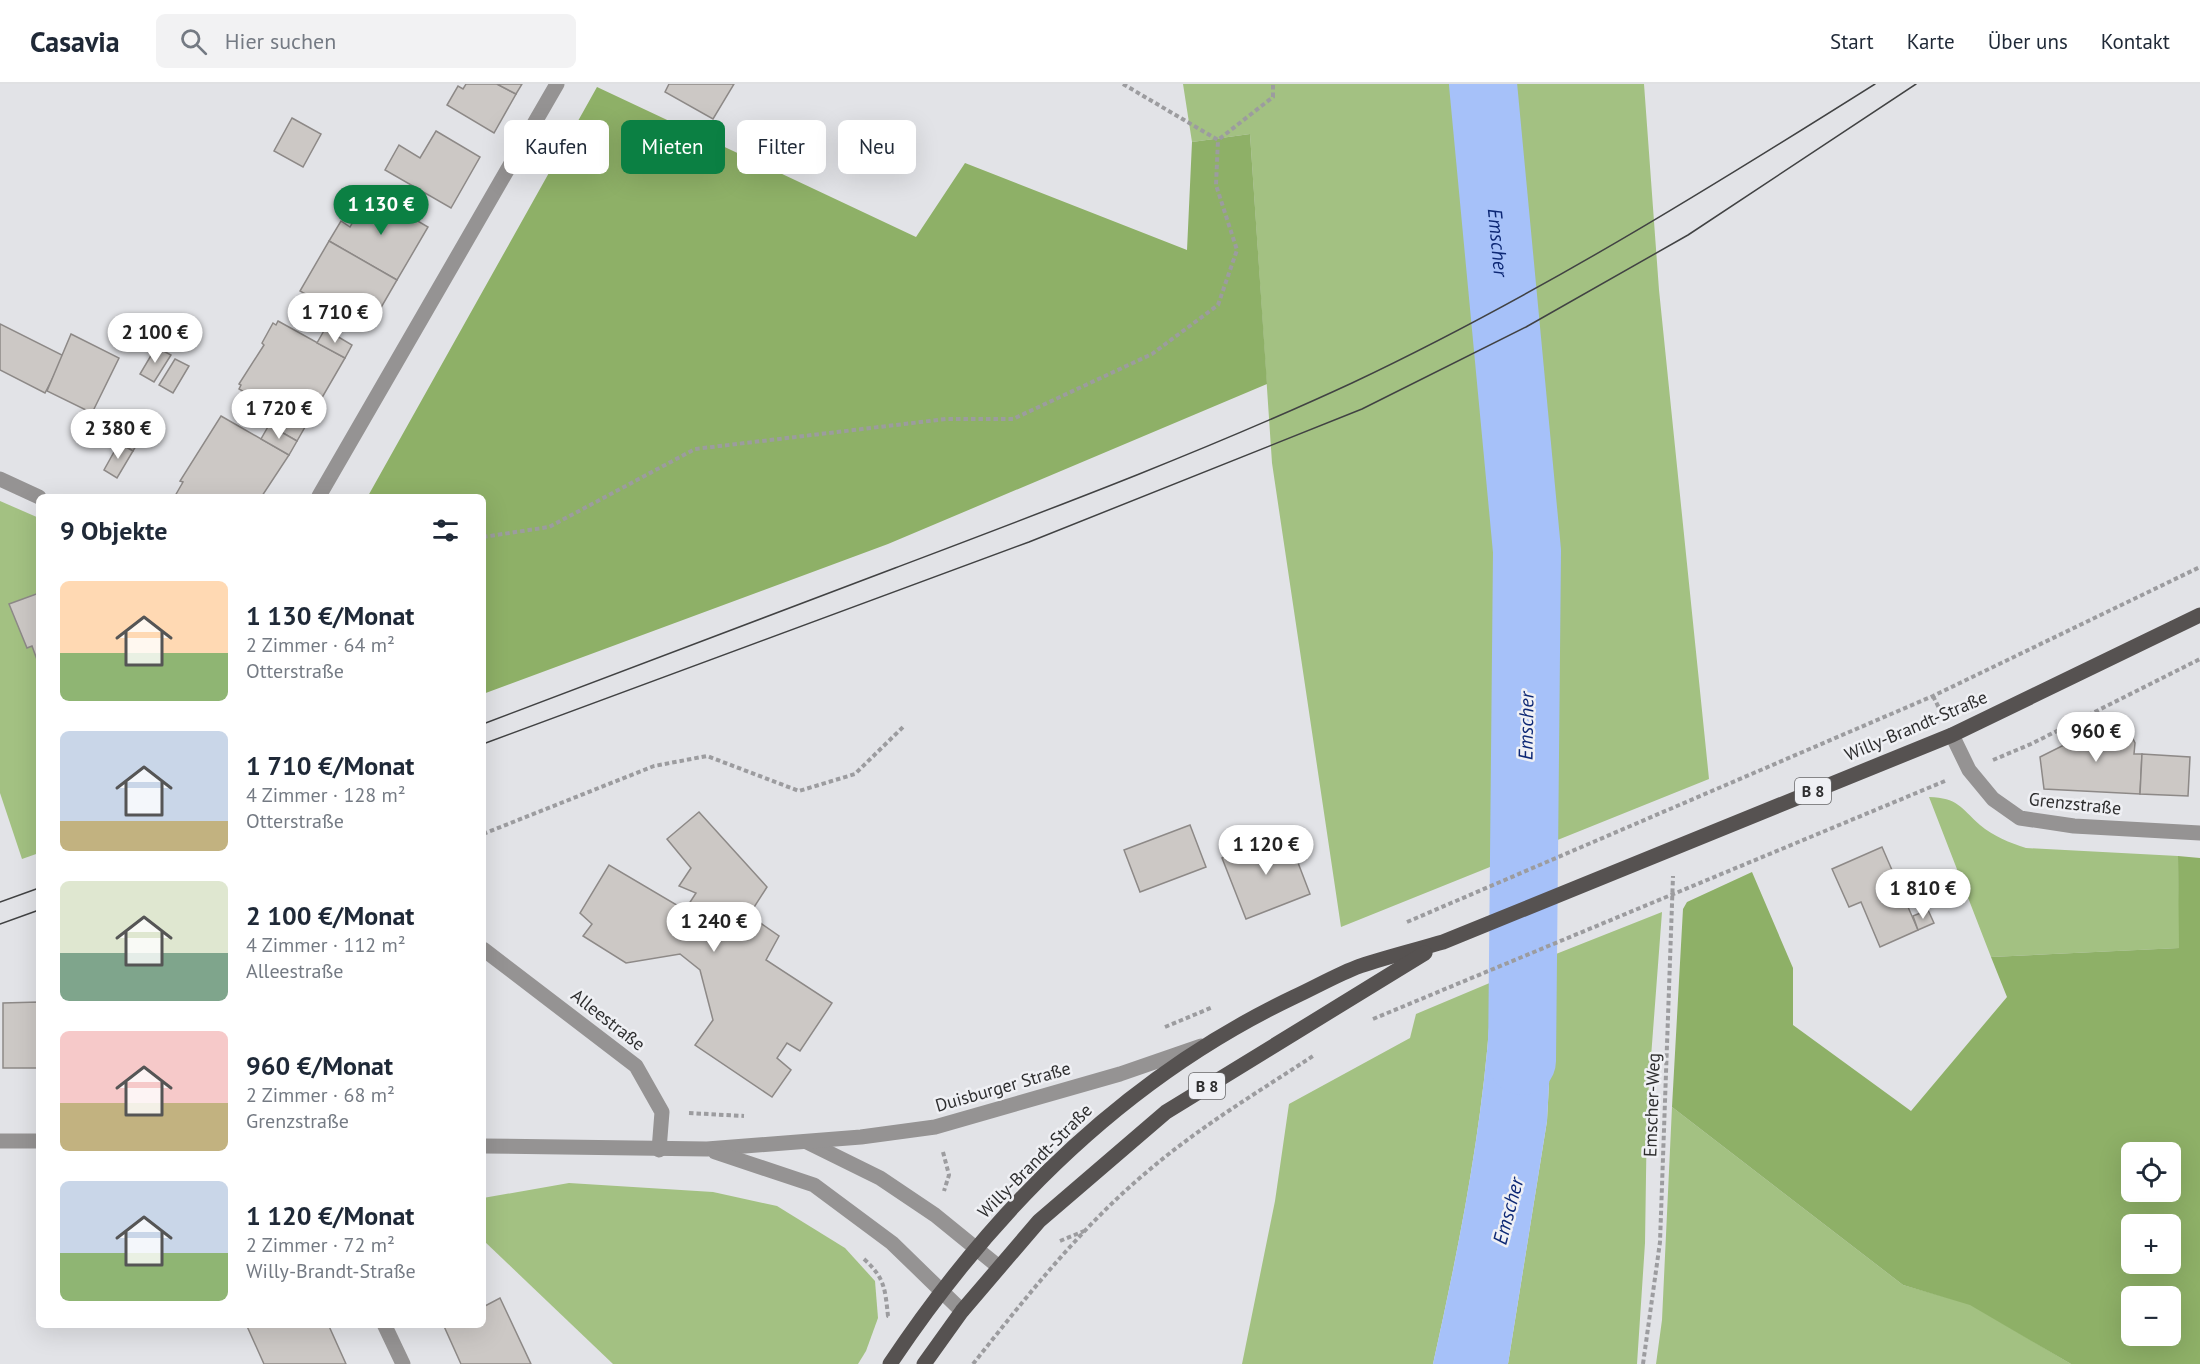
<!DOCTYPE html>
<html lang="de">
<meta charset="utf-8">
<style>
:root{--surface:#fff;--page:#f2f2f3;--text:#1f2937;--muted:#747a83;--line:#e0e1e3;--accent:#0b8043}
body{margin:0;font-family:"PT Sans",sans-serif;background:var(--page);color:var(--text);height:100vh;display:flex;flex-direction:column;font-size:22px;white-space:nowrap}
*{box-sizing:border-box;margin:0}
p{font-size:20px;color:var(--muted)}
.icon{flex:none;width:33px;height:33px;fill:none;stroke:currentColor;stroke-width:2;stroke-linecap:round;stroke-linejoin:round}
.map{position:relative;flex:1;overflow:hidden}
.side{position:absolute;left:36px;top:410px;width:450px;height:834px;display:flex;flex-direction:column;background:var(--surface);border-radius:9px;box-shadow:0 6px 24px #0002}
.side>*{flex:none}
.top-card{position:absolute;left:504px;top:36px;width:570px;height:54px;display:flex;gap:12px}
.fabs{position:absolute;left:2121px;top:1058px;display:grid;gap:12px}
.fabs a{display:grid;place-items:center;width:60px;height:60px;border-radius:9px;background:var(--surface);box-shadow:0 6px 24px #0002;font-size:30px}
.price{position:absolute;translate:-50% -51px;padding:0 14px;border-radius:21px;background:#fff;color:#222;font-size:20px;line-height:39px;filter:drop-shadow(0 2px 3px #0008)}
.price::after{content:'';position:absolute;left:50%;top:36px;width:18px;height:14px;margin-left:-9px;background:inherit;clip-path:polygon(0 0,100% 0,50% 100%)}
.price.current{background:var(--accent);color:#fff}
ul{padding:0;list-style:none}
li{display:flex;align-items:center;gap:18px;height:150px;padding:0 24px}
li span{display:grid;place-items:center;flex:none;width:168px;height:120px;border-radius:9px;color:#555}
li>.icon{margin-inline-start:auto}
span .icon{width:72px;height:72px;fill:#fffc;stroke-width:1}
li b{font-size:26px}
h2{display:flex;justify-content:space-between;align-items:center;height:72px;padding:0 24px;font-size:26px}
.tag{padding:0 21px;border-radius:9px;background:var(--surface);box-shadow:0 6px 24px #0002;font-size:21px;line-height:54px}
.tag.current{background:var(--accent);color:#fff}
header{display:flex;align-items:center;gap:36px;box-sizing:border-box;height:84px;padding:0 30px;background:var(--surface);border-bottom:2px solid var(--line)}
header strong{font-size:28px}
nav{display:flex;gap:33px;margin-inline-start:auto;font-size:21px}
.search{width:420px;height:54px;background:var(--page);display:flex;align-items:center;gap:15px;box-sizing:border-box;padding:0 21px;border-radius:9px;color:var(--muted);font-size:22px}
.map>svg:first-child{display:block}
.green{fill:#a3c182}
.forest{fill:#8eb067;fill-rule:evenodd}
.water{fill:#a6c1f9}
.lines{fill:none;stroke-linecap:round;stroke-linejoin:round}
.river{stroke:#a6c1f9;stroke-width:68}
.building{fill:#ccc8c5;stroke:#8d8987;stroke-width:1.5}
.path{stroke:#9c9c9f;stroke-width:4;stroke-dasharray:4.5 3;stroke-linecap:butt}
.minor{stroke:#959393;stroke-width:15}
.major{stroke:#565251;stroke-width:15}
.tram{stroke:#414243;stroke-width:1.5}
.labels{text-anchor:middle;stroke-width:5;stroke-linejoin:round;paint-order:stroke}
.shield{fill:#eff0f4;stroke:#68686a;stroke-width:1.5}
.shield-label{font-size:16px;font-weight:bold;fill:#2e2e2f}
.street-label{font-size:18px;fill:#2e2e2f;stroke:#eff0f4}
.water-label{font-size:20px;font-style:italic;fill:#0d2875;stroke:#eff0f4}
</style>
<header>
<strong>Casavia</strong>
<div class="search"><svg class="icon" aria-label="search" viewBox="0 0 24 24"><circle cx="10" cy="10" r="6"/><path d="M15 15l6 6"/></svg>Hier suchen</div>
<nav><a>Start</a><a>Karte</a><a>Über uns</a><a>Kontakt</a></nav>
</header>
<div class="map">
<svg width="2200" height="1280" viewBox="0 0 2200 1280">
<rect width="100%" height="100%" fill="#e2e3e7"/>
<g class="green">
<path d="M1183,0H1644L1659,206L1709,695L1341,843L1272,379L1250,50L1192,58Z"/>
<path d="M0,417L39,434V769L22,775L0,709Z"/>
<path d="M1929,713C1958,714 1960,723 1980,741C1993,752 2010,759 2026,764L2178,772L2180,864L1991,873Z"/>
<path d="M1662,828L1647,1026L1645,1159L1637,1280H1508L1547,1037L1556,870Z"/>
<path d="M1492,898C1486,1027 1461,1154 1433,1280H1242L1275,1117L1289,1020L1410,954L1416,930Z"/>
<path d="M1672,1023L1903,1201L1970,1220L2071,1280H1656L1662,1236Z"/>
<path d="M569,1099L713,1108L777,1122L845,1164L875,1197L878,1234L866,1267L858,1280H613L483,1156V1114Z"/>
</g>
<g class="forest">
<path d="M597,3L916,153L965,79L1187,166L1192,58L1250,50L1267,300L888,460L483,610V412H368Z"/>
<path d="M2178,772L2200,774V1280H2071L1970,1221L1903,1201L1672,1023L1683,825L1687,818L1752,788L1793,884V941L1911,1027L2007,913L1991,873L2179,864ZM2132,1068H2170V1107H2132ZM2132,1140H2170V1179H2132ZM2132,1212H2170V1251H2132Z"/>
</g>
<path class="water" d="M1556,870L1547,1037L1508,1280H1433C1461,1154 1486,1027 1492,898Z"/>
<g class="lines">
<path class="river" id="s1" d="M1483,0L1527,467L1522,977"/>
</g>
<g class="building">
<path d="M466,0H497L516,10L494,49L447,21L458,2L463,5Z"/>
<path d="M497,0H522L516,10Z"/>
<path d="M669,0H734L713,35L665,8Z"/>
<path d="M292,34L321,50L303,83L274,67Z"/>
<path d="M436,47L480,73L451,124L385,86L399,61L420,74Z"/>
<path d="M370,109L428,143L397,196L329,157L341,137L350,143Z"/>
<path d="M329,157L397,196L368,246L300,207Z"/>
<path d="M278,237L345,274L305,343L239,305L241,301L239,300L264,261L262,259L273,239L276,241Z"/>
<path d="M0,240L64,272L45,309L0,286Z"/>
<path d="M325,245L352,261L345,274L317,259Z"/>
<path d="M71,250L119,274L92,329L47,307Z"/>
<path d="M156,263L171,271L154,298L140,290Z"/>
<path d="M175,275L189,282L173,309L159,301Z"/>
<path d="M277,327L305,343L297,357L269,341Z"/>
<path d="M135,332L149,340L133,367L119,359Z"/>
<path d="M221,332L289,371L262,412H175L183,398L180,397Z"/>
<path d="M269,341L297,357L289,371L261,355Z"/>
<path d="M119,359L133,367L117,394L104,386Z"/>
<path d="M39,509V581L32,562L27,564L9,520Z"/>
<path d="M2122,632L2135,659L2134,670H2142L2140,710L2044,705L2040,673Z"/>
<path d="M2142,670L2190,673L2188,712L2140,710Z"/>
<path d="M699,728L767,803L749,831L779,852L766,876L832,919L800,967L787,959L777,974L791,986L772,1013L695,961L713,936L700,886L680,870L626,879L583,852L592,840L580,829L609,781L685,826L696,809L679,802L691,784L667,755Z"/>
<path d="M1190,741L1206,783L1140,808L1124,766Z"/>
<path d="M1287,750L1310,810L1246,835L1222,774Z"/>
<path d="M1882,763L1918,846L1880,863L1861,818L1849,823L1832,785Z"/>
<path d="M1928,826L1934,839L1918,846L1913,832Z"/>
<path d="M39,918V984H3V919Z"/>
<path d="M500,1214L531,1280H461L443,1240H483V1223Z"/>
<path d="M246,1240H328L346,1280H264Z"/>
</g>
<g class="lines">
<g class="path">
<path d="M1123,0L1218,56L1273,13V0"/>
<path d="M483,453L549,443L695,365L946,335H1013L1152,270L1218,221L1237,166L1216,101L1218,56"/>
<path d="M1933,612L1941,628"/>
<path d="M1993,676L2031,660L2200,575"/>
<path d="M483,750L654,682L707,672L799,707L855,690L904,642"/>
<path d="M1407,838L1933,612L2200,483"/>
<path d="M1373,935L1945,697"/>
<path d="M1165,943L1213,923"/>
<path d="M689,1029L744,1032"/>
<path d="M943,1068L949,1091L944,1107"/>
<path d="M1060,1157L1084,1147"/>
<path d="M864,1175C885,1194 885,1205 888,1232L891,1233"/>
<path d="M973,1280C1027,1212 1081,1143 1148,1087C1198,1044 1258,1008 1313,972"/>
<path d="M1643,1280L1660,1158L1673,792"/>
</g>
<g class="minor">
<path d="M0,395L39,413"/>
<path d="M319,412L557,0"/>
<path d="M1952,651L1969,686L1993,715L2020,734L2074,742L2200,749"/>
<path d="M483,865L636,982L662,1028L659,1066"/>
<path d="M0,1057H39"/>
<path d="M807,1058L880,1094L935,1131L999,1183"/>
<path d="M483,1062L707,1065L861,1053L935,1043L1120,990L1201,962"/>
<path d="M715,1068L814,1101L892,1159L962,1227"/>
<path d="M384,1240L403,1280"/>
</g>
<g class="major">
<path d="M890,1280C994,1124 1124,994 1294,913C1316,903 1338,890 1360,882C1387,873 1415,866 1443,858L1952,651L2200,531"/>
<path d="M924,1280L962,1227L1039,1137L1166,1028L1425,869"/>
</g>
<g class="tram">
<path d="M483,640C620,588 757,536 895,484C1048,426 1203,368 1352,299C1534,213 1705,107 1875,0"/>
<path d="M483,660L1029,458L1362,325L1526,243L1688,151L1916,0"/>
<path d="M0,818L39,804"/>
<path d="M0,840L39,826"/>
</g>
</g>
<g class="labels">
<g class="shield">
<rect x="1795" y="694" width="36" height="26" rx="4.5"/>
<rect x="1189" y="989" width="36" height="26" rx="4.5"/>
</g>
<g class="shield-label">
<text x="1813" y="713">B 8</text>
<text x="1207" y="1008">B 8</text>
</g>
<g class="street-label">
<text transform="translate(1916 642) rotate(-23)" y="6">Willy-Brandt-Straße</text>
<text transform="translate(2075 720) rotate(6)" y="6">Grenzstraße</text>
<text transform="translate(608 936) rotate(38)" y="6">Alleestraße</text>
<text transform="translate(1003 1003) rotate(-16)" y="6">Duisburger Straße</text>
<text transform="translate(1652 1021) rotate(-88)" y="6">Emscher-Weg</text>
<text transform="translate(1035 1077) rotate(-45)" y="6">Willy-Brandt-Straße</text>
</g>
<g class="water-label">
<text dy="7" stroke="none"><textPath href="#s1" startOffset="159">Emscher</textPath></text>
<text transform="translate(1526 642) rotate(-89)" y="7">Emscher</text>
<text transform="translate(1508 1127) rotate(-75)" y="7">Emscher</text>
</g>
</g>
</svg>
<div class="fabs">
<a><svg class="icon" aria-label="locate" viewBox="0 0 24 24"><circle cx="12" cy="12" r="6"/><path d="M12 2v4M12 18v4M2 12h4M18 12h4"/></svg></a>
<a>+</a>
<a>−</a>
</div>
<b class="price current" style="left:381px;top:152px">1 130 €</b>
<b class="price" style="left:335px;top:260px">1 710 €</b>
<b class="price" style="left:155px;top:280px">2 100 €</b>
<b class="price" style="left:279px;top:356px">1 720 €</b>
<b class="price" style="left:118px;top:376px">2 380 €</b>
<b class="price" style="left:2096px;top:679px">960 €</b>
<b class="price" style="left:1266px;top:792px">1 120 €</b>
<b class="price" style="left:1923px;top:836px">1 810 €</b>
<b class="price" style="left:714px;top:869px">1 240 €</b>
<div class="top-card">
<a class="tag">Kaufen</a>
<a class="tag current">Mieten</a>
<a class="tag">Filter</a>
<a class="tag">Neu</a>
</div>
<section class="side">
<h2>9 Objekte<svg class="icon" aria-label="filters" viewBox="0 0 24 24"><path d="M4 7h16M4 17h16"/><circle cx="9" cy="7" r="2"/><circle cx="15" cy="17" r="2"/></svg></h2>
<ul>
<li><span style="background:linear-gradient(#ffd9b3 60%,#8fb573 0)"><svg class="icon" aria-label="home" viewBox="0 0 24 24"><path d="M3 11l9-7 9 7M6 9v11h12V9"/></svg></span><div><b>1 130 €/Monat</b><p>2 Zimmer · 64 m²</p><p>Otterstraße</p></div></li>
<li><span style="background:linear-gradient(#c9d6e8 75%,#c2b280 0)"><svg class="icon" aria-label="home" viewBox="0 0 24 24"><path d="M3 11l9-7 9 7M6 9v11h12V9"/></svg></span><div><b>1 710 €/Monat</b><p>4 Zimmer · 128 m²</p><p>Otterstraße</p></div></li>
<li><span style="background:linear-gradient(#dfe7d0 60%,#7fa58c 0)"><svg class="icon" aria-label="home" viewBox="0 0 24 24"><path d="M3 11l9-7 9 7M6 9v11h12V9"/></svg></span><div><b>2 100 €/Monat</b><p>4 Zimmer · 112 m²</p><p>Alleestraße</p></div></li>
<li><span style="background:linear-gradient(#f6c9c9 60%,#c2b280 0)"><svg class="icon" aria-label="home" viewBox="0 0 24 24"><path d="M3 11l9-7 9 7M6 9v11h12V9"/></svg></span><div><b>960 €/Monat</b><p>2 Zimmer · 68 m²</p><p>Grenzstraße</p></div></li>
<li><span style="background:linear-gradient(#c9d6e8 60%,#8fb573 0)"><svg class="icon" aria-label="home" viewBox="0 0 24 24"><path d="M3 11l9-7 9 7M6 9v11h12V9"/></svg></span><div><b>1 120 €/Monat</b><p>2 Zimmer · 72 m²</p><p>Willy-Brandt-Straße</p></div></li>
</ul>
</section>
</div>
